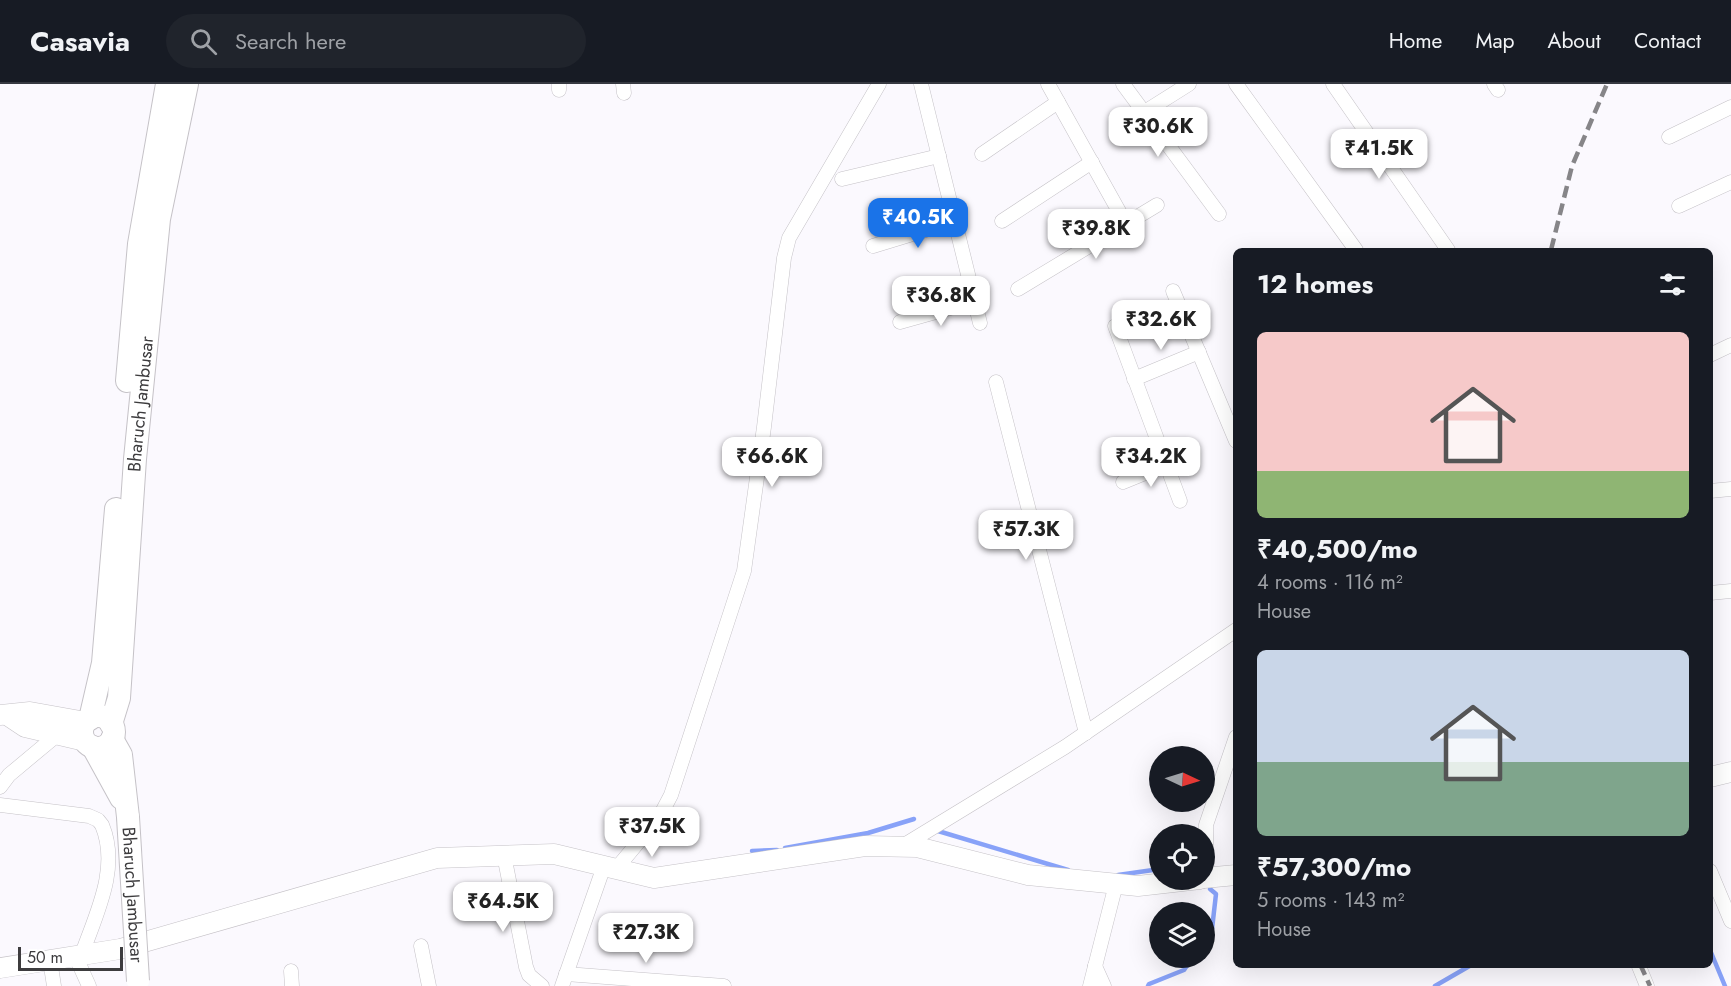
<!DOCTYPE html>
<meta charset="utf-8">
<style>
:root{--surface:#171b24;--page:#20242c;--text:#f1f3f6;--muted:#9ea1a6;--line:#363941;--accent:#1a73e8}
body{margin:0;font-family:Jost,sans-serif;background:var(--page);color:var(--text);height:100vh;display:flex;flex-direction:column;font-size:22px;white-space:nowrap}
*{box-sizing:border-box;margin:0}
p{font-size:20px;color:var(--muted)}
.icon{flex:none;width:33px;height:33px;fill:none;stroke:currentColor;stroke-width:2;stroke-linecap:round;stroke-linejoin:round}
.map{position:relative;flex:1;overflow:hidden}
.details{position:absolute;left:1233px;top:164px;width:480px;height:720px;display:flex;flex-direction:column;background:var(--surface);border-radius:9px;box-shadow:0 6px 24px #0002}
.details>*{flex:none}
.needle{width:39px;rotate:94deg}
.controls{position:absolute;left:1149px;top:662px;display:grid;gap:12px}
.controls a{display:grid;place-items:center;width:66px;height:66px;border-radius:50%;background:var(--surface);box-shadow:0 6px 24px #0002;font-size:30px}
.scale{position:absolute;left:18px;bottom:15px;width:105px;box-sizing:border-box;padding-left:6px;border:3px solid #3d3c3e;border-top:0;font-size:16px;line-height:21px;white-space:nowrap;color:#3d3c3e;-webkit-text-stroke:4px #fff;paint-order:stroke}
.price{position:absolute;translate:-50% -51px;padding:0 14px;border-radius:12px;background:#fff;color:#222;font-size:20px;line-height:39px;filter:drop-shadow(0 2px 3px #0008)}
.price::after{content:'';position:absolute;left:50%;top:36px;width:18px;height:14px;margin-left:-9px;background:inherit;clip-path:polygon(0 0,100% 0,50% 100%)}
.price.selected{background:var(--accent);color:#fff}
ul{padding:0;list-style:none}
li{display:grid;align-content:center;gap:12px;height:318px;padding:0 24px}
li span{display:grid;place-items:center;height:186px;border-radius:9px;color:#555}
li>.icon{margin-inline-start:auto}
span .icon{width:108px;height:108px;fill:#fffc;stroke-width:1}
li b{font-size:26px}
h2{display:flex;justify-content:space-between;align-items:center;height:72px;padding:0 24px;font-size:26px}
header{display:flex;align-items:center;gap:36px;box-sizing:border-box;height:84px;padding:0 30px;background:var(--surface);border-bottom:2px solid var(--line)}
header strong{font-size:28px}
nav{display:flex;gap:33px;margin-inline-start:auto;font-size:21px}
.search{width:420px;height:54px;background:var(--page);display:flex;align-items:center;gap:15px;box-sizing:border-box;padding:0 21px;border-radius:33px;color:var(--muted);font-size:22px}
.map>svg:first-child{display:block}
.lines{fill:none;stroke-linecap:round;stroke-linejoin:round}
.stream{stroke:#88a2f8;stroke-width:4.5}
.street-casing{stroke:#c5c2c7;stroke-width:15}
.secondary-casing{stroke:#c5c2c7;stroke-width:21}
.primary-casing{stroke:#c5c2c7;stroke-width:24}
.street{stroke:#fff;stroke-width:14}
.secondary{stroke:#fff;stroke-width:20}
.primary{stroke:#fff;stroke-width:22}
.rail{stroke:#868588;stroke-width:4.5;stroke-dasharray:12 6;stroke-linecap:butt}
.primary-bridge-casing{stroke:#c5c2c7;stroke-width:24;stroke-linecap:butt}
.primary-bridge{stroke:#fff;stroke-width:22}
.labels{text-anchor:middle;stroke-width:6;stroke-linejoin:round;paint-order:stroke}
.street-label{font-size:18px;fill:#3d3c3e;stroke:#fff}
</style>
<header>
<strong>Casavia</strong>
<div class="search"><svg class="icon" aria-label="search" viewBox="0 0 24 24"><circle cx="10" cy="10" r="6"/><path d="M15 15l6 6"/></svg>Search here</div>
<nav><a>Home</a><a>Map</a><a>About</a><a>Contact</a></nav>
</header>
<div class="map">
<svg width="1731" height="902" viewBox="0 0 1731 902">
<rect width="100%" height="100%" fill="#fbf9fe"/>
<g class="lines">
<g class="stream">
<path d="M938,747L1068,786"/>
<path d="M785,764L868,749L914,735"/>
<path d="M752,767L777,766"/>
<path d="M1118,791L1160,785"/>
<path d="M1204,856L1212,845L1216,810L1210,805"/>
<path d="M1710,866L1725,902"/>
<path d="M1148,902L1149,900L1184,886L1193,873"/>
<path d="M1435,902L1473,880"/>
</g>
<defs>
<g id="street">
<path d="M559,0V6"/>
<path d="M623,0L624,9"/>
<path d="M921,0L980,239"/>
<path d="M1048,0L1126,140"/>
<path d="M1123,0L1219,130"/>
<path d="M1236,0L1356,166"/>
<path d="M1333,0L1448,166"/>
<path d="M1494,0L1498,6"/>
<path d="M1143,29L1189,0"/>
<path d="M1669,53L1731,23"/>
<path d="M982,70L1058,18"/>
<path d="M842,95L939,72"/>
<path d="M1679,122L1731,98"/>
<path d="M1002,137L1092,78"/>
<path d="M873,162L955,137"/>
<path d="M1018,205L1157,121"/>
<path d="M1173,207L1236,357"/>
<path d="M900,238L975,217"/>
<path d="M1115,242L1180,417"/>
<path d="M1710,271L1731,261"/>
<path d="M1134,295L1199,268"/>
<path d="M996,298L1086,649"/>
<path d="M1123,398L1167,380"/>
<path d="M1710,407L1731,405"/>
<path d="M1710,509L1731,507"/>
<path d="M0,703L9,691L57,651"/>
<path d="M0,721L89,732L98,736L102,741C120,784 96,830 82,870"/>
<path d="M901,763L1065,663L1236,546"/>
<path d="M504,771L526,883L529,891L542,902"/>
<path d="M616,785L660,732L671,711L744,487L764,343L784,174L789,154L879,0"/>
<path d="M1710,787L1731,837"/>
<path d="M1207,794L1206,741L1236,653"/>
<path d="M421,862L429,902"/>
<path d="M75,871L89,902"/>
<path d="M50,876L54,902"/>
<path d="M1638,880L1647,902"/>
<path d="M1095,882L1104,902"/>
<path d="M291,887L292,902"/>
<path d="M566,890L724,902"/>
<path d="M562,902L604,782"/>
<path d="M1090,902L1116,800"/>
</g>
<g id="secondary">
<path d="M0,631L30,628L86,638"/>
<path d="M7,631L25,643L85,657"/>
<path d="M1710,693L1731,688"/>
<path d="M1204,794L1236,791"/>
<path d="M0,884L120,865L437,774L554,770L654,794L865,762L917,763L1028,791L1138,802L1200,795"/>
</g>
<g id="primary">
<path d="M127,297L139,160L167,0"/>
<circle cx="98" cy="648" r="16"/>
<path d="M90,635L103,579L116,425"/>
<path id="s1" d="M111,640L119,614L135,375L159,135L187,0"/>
<path d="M112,655L121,671L128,733"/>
<path d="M93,663L121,714"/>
</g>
</defs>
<use href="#street" class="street-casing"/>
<use href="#secondary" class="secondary-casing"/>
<use href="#primary" class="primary-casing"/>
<use href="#street" class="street"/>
<use href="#secondary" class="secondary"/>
<use href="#primary" class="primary"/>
<g class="rail">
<path d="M1551,166L1572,82L1607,0"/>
<path d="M1640,880L1650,902"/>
</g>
<defs>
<g id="primary-bridge">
<path id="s2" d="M128,733L138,897"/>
</g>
</defs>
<use href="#primary-bridge" class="primary-bridge-casing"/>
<use href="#primary-bridge" class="primary-bridge"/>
</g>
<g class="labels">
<g class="street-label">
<text dy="6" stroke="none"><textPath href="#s1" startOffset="322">Bharuch Jambusar</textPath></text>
<text dy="6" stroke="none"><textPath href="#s2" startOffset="78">Bharuch Jambusar</textPath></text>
</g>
</g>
</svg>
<div class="controls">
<a><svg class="needle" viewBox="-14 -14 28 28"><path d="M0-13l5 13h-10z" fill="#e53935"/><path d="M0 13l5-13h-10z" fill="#9ea1a6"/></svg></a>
<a><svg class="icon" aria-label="locate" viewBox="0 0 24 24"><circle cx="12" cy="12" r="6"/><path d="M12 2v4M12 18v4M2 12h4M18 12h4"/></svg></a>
<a><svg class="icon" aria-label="layers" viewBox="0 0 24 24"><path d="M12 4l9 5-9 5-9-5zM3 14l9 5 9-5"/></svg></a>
</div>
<div class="scale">50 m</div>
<b class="price" style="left:1158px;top:74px">₹30.6K</b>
<b class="price" style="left:1379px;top:96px">₹41.5K</b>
<b class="price selected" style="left:918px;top:165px">₹40.5K</b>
<b class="price" style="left:1096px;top:176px">₹39.8K</b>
<b class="price" style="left:941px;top:243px">₹36.8K</b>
<b class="price" style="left:1161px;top:267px">₹32.6K</b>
<b class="price" style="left:772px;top:404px">₹66.6K</b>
<b class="price" style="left:1151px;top:404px">₹34.2K</b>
<b class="price" style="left:1026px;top:477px">₹57.3K</b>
<b class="price" style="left:652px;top:774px">₹37.5K</b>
<b class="price" style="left:503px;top:849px">₹64.5K</b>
<b class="price" style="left:646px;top:880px">₹27.3K</b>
<section class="details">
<h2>12 homes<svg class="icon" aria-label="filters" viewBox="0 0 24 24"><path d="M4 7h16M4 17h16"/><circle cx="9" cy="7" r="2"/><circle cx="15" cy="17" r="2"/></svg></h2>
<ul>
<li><span style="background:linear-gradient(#f6c9c9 75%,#8fb573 0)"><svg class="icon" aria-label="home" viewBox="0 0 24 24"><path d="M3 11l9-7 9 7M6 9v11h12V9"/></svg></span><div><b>₹40,500/mo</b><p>4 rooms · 116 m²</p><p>House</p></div></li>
<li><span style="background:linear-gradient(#c9d6e8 60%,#7fa58c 0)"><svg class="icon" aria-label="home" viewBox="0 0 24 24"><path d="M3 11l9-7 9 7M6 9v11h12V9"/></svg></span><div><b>₹57,300/mo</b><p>5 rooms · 143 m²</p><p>House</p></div></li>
</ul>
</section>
</div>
